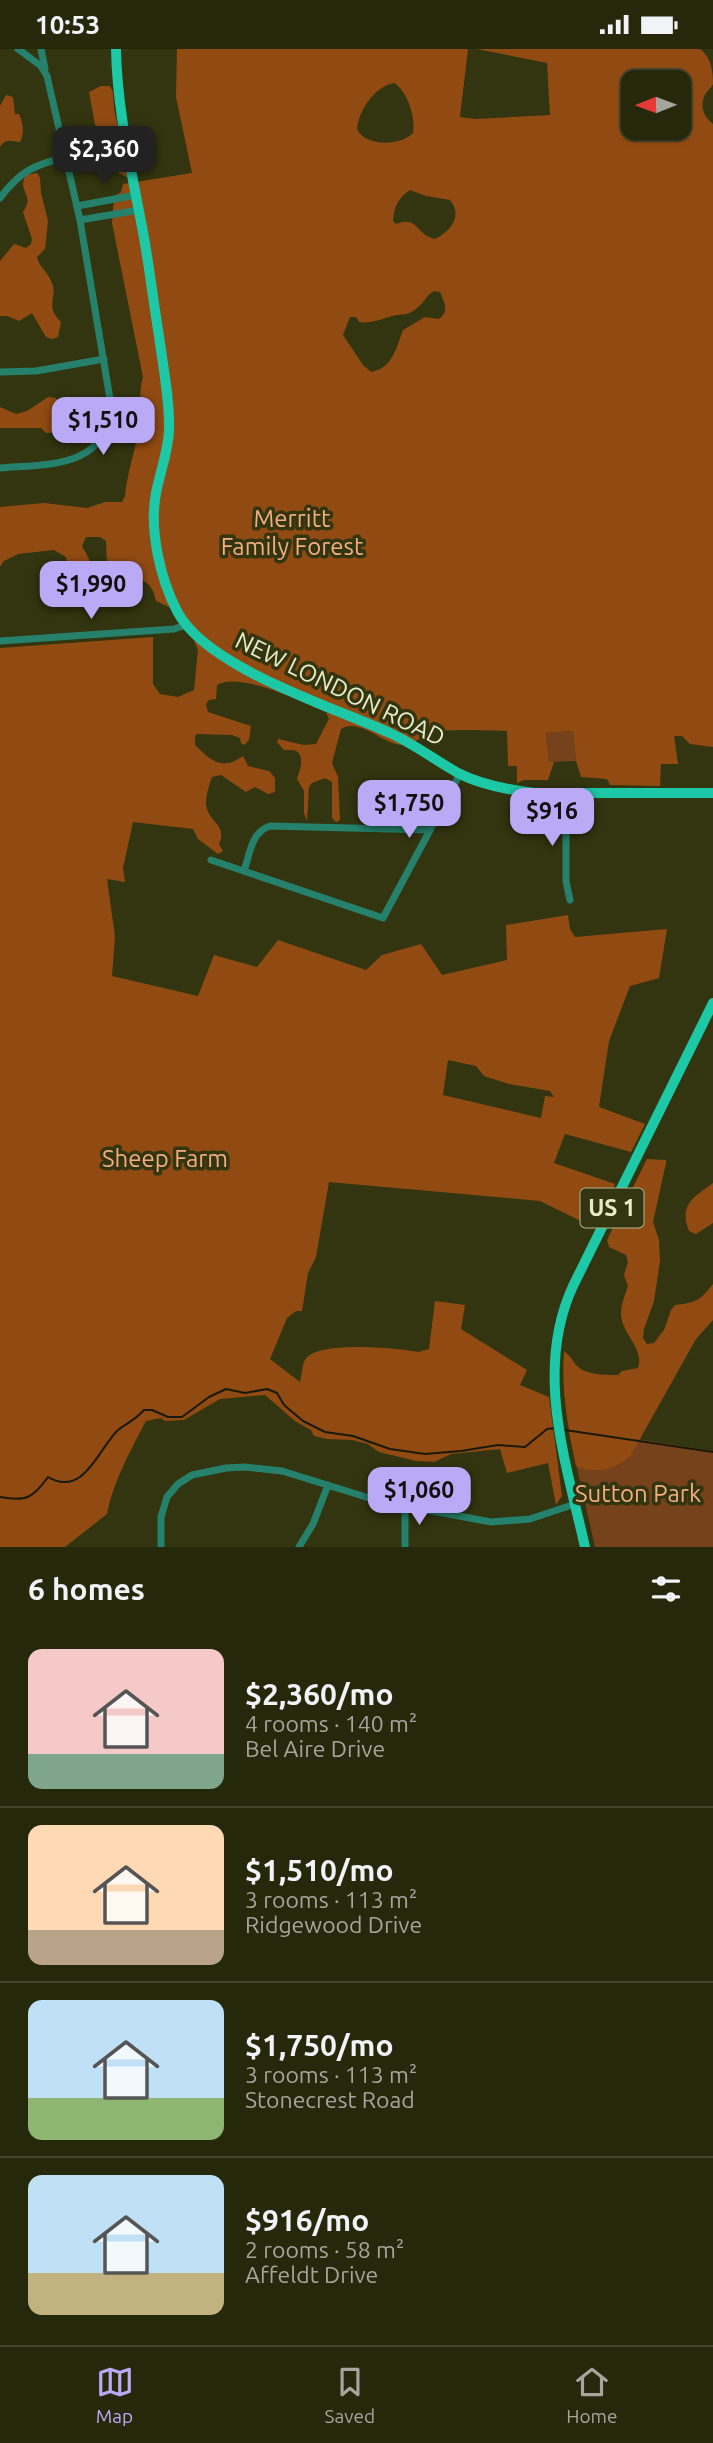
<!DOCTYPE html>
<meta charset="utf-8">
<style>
:root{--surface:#26280b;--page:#2e3014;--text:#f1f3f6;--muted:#a4a69d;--line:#42442c;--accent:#baaaf6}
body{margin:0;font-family:Ubuntu,sans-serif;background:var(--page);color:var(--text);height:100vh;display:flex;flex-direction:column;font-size:26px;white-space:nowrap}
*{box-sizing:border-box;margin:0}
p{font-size:23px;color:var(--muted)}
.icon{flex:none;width:38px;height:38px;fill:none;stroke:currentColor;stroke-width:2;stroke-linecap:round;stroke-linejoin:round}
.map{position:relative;height:1498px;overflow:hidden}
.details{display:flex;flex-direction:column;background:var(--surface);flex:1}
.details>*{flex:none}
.needle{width:46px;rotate:269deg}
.controls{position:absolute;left:621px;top:21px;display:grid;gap:14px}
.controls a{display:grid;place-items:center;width:70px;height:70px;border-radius:14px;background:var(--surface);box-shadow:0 2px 5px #0004,0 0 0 2px var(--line);font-size:35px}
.price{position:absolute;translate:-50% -60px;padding:0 16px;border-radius:14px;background:var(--accent);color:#111;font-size:23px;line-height:46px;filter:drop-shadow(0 2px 4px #0008)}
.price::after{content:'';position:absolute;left:50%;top:42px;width:21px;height:16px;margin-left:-10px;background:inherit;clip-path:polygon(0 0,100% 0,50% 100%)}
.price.on{background:#222;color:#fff}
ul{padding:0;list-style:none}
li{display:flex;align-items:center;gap:21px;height:175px;padding:0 28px}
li+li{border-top:2px solid var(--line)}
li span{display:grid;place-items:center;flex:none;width:196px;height:140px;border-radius:14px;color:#555}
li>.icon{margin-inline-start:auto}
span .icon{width:84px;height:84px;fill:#fffc;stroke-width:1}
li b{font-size:30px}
h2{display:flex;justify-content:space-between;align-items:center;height:84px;padding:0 28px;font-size:30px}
.status{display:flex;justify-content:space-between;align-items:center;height:49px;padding:0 35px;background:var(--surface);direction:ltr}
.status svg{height:19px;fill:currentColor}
.tabs{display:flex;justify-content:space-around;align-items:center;height:98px;border-top:2px solid var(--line);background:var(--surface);font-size:19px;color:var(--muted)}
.tabs a{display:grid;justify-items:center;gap:4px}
.tabs .on{color:var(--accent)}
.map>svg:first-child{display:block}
.green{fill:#76421c}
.forest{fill:#914b12;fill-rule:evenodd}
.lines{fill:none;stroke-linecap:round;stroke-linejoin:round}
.stream{stroke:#181909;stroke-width:2}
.minor{stroke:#25816b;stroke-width:7}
.major{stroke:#1cc8a5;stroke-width:10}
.labels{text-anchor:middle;stroke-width:7;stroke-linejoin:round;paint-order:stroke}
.shield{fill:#32350f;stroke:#b1b590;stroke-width:2}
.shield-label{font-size:23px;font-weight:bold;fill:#e7ecc8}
.park-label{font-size:24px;fill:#f4ad7f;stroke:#32350f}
.street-label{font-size:24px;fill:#e7ecc8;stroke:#32350f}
</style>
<div class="status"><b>10:53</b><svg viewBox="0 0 49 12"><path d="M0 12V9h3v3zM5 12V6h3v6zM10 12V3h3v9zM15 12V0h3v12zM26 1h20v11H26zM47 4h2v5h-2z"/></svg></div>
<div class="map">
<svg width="713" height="1498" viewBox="0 0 713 1498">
<rect width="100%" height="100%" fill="#32350f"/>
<g class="green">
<path d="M573,682L576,712L549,713L546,684Z"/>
<path d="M568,1379L713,1402V1498H595Z"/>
</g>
<g class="forest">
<path d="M177,0H468L460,68L475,70L550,66L547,14L477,0H700C711,8 713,21 713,35C713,36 707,43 706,44C699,56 703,67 713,75V698L690,695L682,687H674L678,715H661L660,737L610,736L607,730L581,728L576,712L573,682L546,684L549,713H554L548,731H524L517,734V717H508L507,682C488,682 447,679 431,684C419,689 409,699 396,695C380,691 357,669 341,680L332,714L338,728L340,771L336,773L332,769V733L325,729L312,734L309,738L307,772L304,764V742L297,730C299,723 306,708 296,702C292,700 288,702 284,701L277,693L278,690L304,696L316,695L329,670L326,663C302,653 240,622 217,636L216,650L209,651L206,655L208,663L251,677L249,691L244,696L241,694L240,689L232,686L197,685L195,687V696C211,712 222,722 243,707L248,717L269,722L275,729V743L268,745L255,738L246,743L221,726L212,728C209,736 206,746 206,755C208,774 228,775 219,795L223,802L218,805L198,790L193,780L133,773L123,819L125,833L107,830L115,887L112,927L198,947L214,906L257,918L278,891L366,921L382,906L421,895L442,926L507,911L506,876L568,866L570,880L575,888L667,880L659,929L630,937L609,992L599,1058L645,1075L631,1103L565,1085L554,1114L615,1135L593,1178L540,1152L329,1133L316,1208L308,1224L302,1262H296L287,1269L270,1310L300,1333C302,1326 302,1316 305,1311C315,1291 399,1299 418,1303L429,1300L435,1252L465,1256L461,1280L527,1321L520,1336L549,1348L562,1447L556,1456L548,1414L507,1424L500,1400L451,1405L434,1413L416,1412L379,1403L368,1395L352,1391L327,1390L314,1387L311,1381L295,1372L265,1346L220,1350L184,1371L165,1372L161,1369L146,1372C131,1400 113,1434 107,1465L65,1498H0V599L153,588V635L160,645L178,648L194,641L198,601L193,589L169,558L156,552C150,517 122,539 110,519C105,511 107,501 106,492L100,488H86L82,497L90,512L103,525V530H70L66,508L54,501L18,505L4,512L0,518V458L44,454L87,459L105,453H122L125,447C127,423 136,400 139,377C142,360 138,345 143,328L112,174L114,148L121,143L123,135L192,124L176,48ZM634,33H679V79H634ZM394,34C407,41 416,69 413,84C401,97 365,98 357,80C359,61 374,38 394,34ZM410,141L426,147L450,151C463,167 451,182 435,190C416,186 418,166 396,175L393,172C394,158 398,149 410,141ZM434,242L440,243C444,253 450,262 439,270L425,268L403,281C396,299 393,319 371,323L363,316L343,286L350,268H356L359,273C371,275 381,270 392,267C404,264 407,268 418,258C425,253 426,246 434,242ZM448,1011L476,1017L484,1027L509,1035L550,1042L554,1048L545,1047L541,1069L443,1046Z"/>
<path d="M101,37H110L113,43L114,59L128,127L126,128L104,116L92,89L96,81L89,43Z"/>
<path d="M6,46L13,48L15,65H19C23,74 25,84 20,93C11,92 6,89 0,98V57Z"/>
<path d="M37,124L40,129L41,144L48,172L45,200L37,208C39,218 49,224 52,234C58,249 44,257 61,273L58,288L52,290L46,288L32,264L19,272L7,267H0V212L14,195L26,199L31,195L32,190L23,163C36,145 16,143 26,126Z"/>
<path d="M48,348L56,349C60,360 61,371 59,383L46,384L41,379H0V358L16,365L27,362Z"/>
<path d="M647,1110L666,1111V1114L653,1173L659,1191L660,1212L654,1252L644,1280L643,1289L647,1295L654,1294L664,1281L671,1261L675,1256C698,1253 699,1252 713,1235V1271L696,1290L631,1406C617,1420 595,1426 576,1417C568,1378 561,1342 564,1302C570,1307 572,1310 576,1316C585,1326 605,1326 618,1326L622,1322L638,1319C645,1300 621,1284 621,1265C621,1255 625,1246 628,1237L624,1226L628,1213L626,1206L609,1198L607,1191Z"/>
<path d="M713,1134V1174L696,1185L689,1182C679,1155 693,1149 713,1134Z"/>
</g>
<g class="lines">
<g class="stream">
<path d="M565,1381L713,1403"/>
<path d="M0,1448C26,1453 33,1449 48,1428C84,1449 98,1400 118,1381C128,1373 134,1372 144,1361H152L168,1368H182L209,1348L226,1340L245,1344L267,1340L277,1344L284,1356L303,1372L325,1383L353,1387L390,1400L425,1405L461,1402L498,1396L525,1398L547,1380L556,1379"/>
</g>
<g class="minor">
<path d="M41,0L45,20"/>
<path d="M0,149C20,122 34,116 66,108"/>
<path d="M77,157L136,146"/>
<path d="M80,171L139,161"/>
<path d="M0,323L36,322L104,310"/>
<path d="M0,419C48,415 107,420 111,356L80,171L47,27L41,17L18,0"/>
<path d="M0,592L174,580L186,576"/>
<path d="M566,744V832L570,851"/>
<path d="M211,811L383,869L460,725"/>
<path d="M244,822C250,805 251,783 270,777L430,781"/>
<path d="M405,1458V1498"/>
<path d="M161,1498V1468L167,1448L178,1435L192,1426L226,1419L245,1418L282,1422L379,1452L491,1473L530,1470L575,1455"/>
<path d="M299,1498L313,1475L328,1436"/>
</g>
<g class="major">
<path d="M116,0C117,60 131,119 142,178C149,214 153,251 159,287C163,318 170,351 169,382C168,403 160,423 156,444C149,481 160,529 177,562C206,619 334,658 390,684C414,695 435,711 458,724C481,736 509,741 535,744H713"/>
<path d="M585,1498C566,1413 534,1321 573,1237L713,954"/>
</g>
</g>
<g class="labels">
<rect class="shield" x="580.5" y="1139.5" width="63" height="39" rx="5"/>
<g class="shield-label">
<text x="612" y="1167">US 1</text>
</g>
<g class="park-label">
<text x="292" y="478">Merritt<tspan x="292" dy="28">Family Forest</tspan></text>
<text x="165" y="1118">Sheep Farm</text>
<text x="638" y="1453">Sutton Park</text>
</g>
<g class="street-label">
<text transform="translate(340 640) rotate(26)" y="8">NEW LONDON ROAD</text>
</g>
</g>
</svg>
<div class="controls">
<a><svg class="needle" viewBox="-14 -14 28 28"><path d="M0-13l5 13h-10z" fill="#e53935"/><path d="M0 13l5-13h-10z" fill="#a4a69d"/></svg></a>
</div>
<b class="price on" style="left:104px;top:137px">$2,360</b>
<b class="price" style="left:103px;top:408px">$1,510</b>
<b class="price" style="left:91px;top:572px">$1,990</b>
<b class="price" style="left:409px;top:791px">$1,750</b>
<b class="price" style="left:552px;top:799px">$916</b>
<b class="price" style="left:419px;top:1478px">$1,060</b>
</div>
<section class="details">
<h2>6 homes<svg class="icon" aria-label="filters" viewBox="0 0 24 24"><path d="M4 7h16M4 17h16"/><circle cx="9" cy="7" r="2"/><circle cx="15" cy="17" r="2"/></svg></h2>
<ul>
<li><span style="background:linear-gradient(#f6c9c9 75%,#7fa58c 0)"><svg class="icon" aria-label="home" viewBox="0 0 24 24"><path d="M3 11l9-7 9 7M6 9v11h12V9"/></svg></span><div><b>$2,360/mo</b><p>4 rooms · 140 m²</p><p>Bel Aire Drive</p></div></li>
<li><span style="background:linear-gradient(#ffd9b3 75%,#b9a48a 0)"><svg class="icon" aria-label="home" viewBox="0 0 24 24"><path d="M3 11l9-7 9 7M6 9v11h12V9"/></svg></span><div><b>$1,510/mo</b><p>3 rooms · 113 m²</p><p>Ridgewood Drive</p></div></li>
<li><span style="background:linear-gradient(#bfe0f5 70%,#8fb573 0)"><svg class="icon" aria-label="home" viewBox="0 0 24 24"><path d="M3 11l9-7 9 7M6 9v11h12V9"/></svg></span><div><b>$1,750/mo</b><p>3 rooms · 113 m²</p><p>Stonecrest Road</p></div></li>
<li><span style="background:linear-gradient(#bfe0f5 70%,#c2b280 0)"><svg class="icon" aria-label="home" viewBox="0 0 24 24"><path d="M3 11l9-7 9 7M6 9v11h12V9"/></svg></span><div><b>$916/mo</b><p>2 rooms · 58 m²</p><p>Affeldt Drive</p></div></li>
</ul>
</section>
<nav class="tabs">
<a class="on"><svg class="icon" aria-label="map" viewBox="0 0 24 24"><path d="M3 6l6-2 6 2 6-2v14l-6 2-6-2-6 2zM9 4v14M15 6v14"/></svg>Map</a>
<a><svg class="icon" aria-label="saved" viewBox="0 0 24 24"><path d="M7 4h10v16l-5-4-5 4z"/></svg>Saved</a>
<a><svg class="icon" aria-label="home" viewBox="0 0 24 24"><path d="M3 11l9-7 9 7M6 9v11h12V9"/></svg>Home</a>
</nav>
